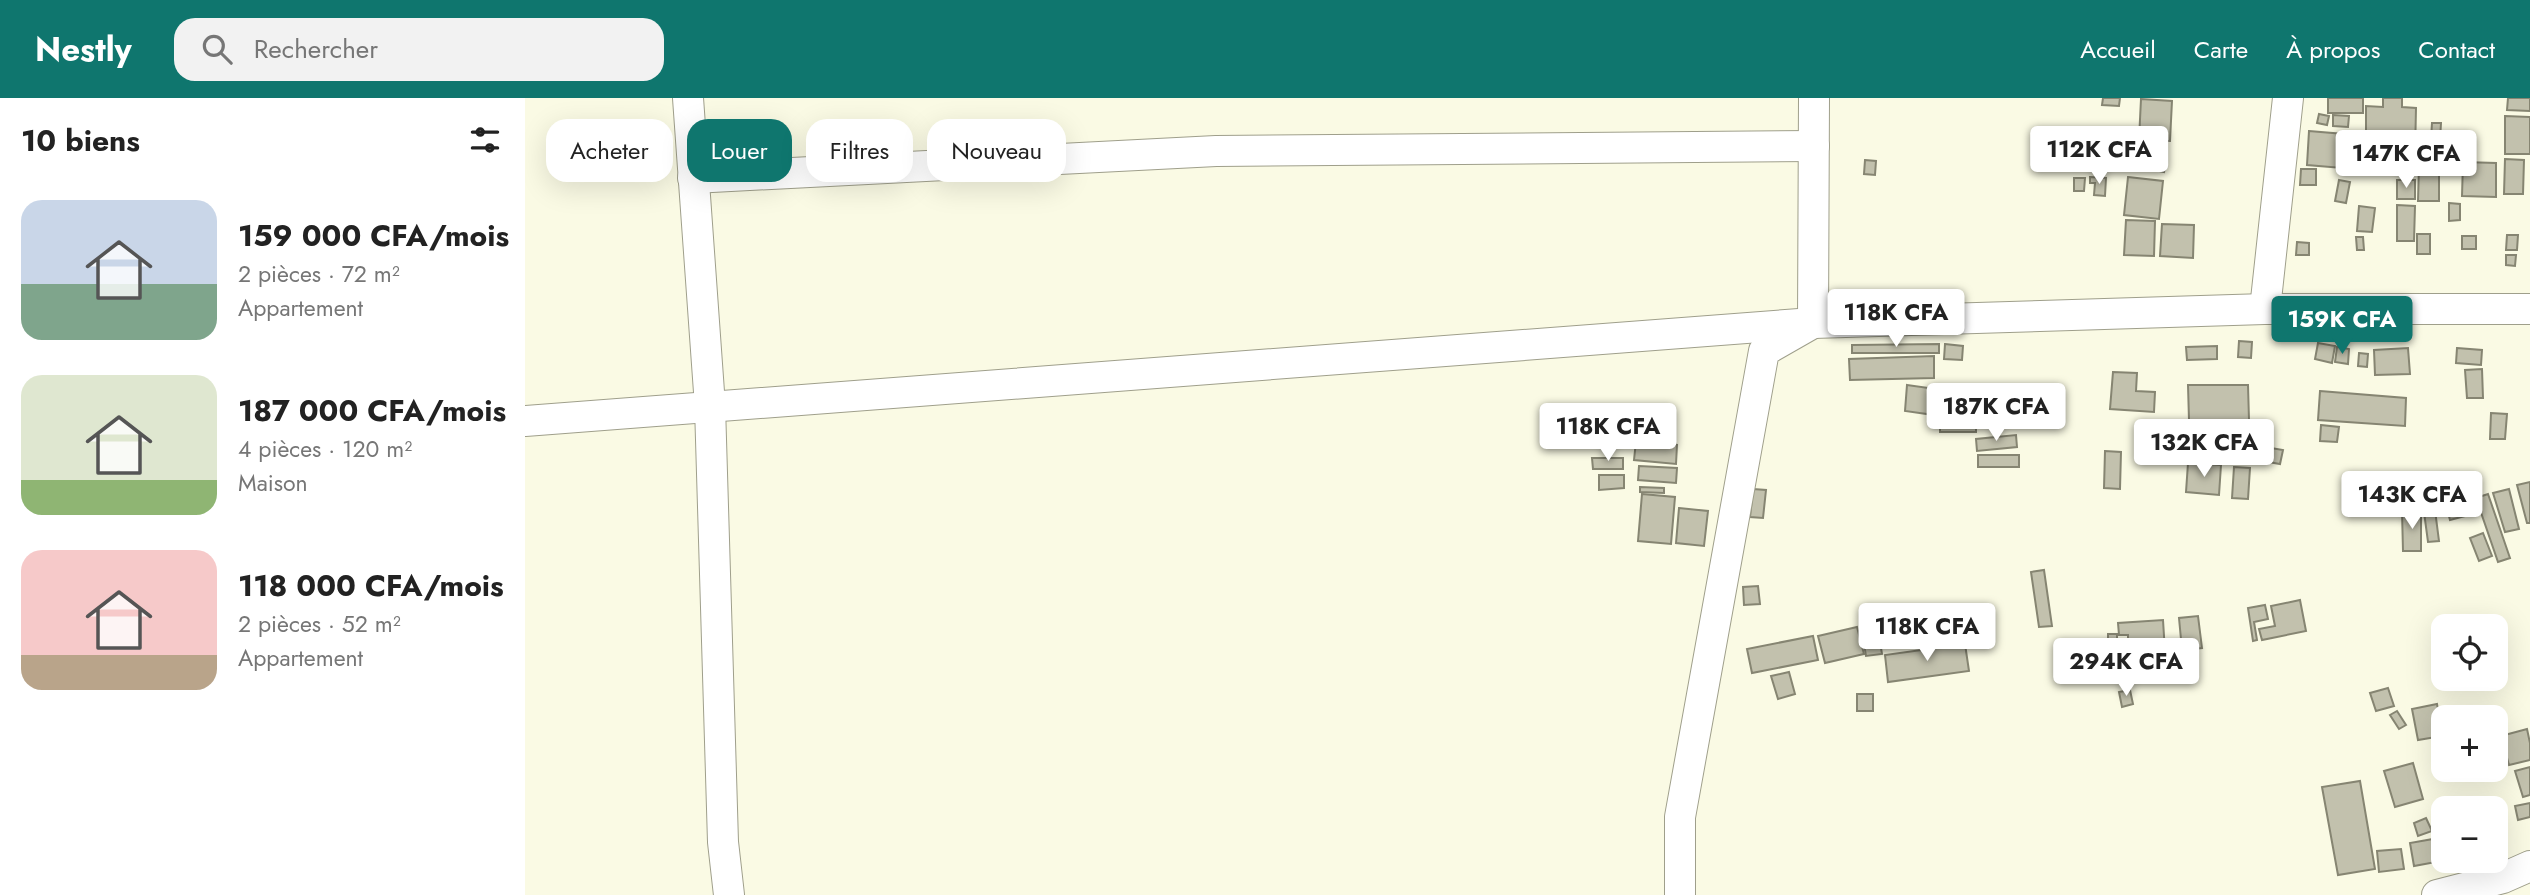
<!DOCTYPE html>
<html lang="fr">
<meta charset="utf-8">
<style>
:root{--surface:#fff;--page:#f2f2f2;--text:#222;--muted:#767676;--accent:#0f766e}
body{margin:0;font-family:Jost,sans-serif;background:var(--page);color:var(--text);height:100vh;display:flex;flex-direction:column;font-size:26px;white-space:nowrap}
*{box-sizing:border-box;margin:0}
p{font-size:23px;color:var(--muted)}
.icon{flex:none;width:38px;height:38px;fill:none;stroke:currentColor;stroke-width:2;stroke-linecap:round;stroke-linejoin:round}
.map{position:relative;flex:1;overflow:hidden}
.side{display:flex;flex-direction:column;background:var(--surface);width:525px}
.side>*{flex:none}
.guide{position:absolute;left:21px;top:21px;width:665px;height:63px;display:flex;gap:14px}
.fabs{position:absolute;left:1906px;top:516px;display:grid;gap:14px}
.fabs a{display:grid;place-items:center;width:77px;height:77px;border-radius:14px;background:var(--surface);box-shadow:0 7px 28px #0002;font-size:35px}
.price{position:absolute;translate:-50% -60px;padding:0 16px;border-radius:7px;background:#fff;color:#222;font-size:23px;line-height:46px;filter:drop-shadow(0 2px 4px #0008)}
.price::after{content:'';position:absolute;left:50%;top:42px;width:21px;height:16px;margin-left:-10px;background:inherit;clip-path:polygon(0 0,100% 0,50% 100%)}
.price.active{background:var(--accent);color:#fff}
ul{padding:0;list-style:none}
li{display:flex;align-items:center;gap:21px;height:175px;padding:0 21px}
li span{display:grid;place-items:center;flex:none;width:196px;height:140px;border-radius:21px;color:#555}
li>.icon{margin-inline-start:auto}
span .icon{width:84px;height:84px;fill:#fffc;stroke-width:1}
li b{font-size:30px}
h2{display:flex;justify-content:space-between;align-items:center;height:84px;padding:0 21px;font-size:30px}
.chip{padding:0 24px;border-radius:21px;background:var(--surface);box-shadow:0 7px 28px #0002;font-size:24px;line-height:63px}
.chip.active{background:var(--accent);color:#fff}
header{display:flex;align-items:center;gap:42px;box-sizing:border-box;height:98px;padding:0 35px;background:var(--accent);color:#fff}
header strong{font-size:33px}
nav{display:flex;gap:38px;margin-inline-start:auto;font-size:24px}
.search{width:490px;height:63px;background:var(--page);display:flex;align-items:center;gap:18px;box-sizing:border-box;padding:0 24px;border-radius:21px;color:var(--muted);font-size:26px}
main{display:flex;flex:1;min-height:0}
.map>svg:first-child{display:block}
.building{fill:#c2c1ad;stroke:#868572;stroke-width:2}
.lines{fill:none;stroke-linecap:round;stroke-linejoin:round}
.street-casing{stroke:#9f9f8b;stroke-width:32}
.street{stroke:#fff;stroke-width:30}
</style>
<header>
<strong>Nestly</strong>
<div class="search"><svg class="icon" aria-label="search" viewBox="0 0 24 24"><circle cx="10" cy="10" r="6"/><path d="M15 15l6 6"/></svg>Rechercher</div>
<nav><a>Accueil</a><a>Carte</a><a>À propos</a><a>Contact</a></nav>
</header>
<main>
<section class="side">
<h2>10 biens<svg class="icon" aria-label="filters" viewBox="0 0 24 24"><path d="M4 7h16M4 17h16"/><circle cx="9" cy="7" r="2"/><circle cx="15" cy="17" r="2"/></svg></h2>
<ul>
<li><span style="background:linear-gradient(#c9d6e8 60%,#7fa58c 0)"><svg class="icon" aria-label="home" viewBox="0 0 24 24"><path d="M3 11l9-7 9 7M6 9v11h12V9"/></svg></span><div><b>159 000 CFA/mois</b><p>2 pièces · 72 m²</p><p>Appartement</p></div></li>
<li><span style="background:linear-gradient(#dfe7d0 75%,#8fb573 0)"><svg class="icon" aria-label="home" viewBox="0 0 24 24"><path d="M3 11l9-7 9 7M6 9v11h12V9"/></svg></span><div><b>187 000 CFA/mois</b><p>4 pièces · 120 m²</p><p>Maison</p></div></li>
<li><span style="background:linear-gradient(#f6c9c9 75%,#b9a48a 0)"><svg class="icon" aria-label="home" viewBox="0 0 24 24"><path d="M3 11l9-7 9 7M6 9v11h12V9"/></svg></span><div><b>118 000 CFA/mois</b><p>2 pièces · 52 m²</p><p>Appartement</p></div></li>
</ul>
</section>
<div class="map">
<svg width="2005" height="797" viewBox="0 0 2005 797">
<rect width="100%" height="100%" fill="#fafae4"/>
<g class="building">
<path d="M1578,0H1595L1594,8L1577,7Z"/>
<rect x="1803" y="0" width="35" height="15"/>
<path d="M1858,0H1877V9L1891,10L1890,57L1841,56V8L1858,9Z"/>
<path d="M1983,0H2005V13L1982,12Z"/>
<path d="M1616,1L1647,3L1645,43L1614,42Z"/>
<path d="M1794,16L1804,18L1802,27L1792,25Z"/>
<path d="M1808,17L1824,18L1823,29L1808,28Z"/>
<path d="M1980,18L2005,19V56H1980Z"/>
<path d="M1907,25H1916L1915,42L1906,41Z"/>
<path d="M1784,33L1819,36L1817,70L1782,67Z"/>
<path d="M1830,39L1838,41L1836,53L1828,52Z"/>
<path d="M1914,46L1916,57L1906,58L1904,47Z"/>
<path d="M1927,46L1940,48L1938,60L1925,58Z"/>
<path d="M1980,61L1999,62L1998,96H1979Z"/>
<path d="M1340,62L1351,63L1350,77L1339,76Z"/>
<path d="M1627,63L1641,65L1639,74L1625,71Z"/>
<path d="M1938,64L1971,65V99L1937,98Z"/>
<path d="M1894,67L1914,68V103H1893Z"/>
<path d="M1776,71H1791V87H1775Z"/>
<path d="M1565,79L1581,80L1580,98L1569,97L1570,85H1565Z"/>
<path d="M1603,79L1638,83L1634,121L1599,117Z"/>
<path d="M1549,80H1560L1559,93H1549Z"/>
<path d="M1814,82L1825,84L1821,105L1810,103Z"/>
<rect x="1872" y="82" width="18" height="19"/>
<path d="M1924,105L1935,106V122L1924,123Z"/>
<path d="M1872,107L1890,108L1889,143H1872Z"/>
<path d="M1834,108L1850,110L1847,134L1832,133Z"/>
<path d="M1601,122L1630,123L1629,158L1599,157Z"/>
<path d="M1637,126L1669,127L1668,160L1635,158Z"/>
<rect x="1892" y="136" width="13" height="20"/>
<path d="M1982,137H1993L1992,152H1981Z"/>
<rect x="1937" y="138" width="14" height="13"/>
<path d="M1831,139H1838L1839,152H1832Z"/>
<path d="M1772,144L1784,145V157H1771Z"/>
<path d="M1981,157H1991L1990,168L1981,167Z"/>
<path d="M1714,243L1727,244L1726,260L1713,259Z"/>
<path d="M1793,245L1810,248L1807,265L1790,261Z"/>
<path d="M1414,246V255H1327V247Z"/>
<path d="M1420,246L1438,248L1437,262L1419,261Z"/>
<path d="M1692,248V261L1662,262L1661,249Z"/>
<path d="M1812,249L1824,251L1823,266L1810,264Z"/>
<path d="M1883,250L1885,276L1850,277L1849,252Z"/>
<path d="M1932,250L1957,252L1956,267L1931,265Z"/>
<path d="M1834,255L1843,256L1842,269L1833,268Z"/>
<path d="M1409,258V280L1325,282L1324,261Z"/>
<path d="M1957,271L1958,300H1942L1940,272Z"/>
<path d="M1588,274L1612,275L1611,293L1630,294L1629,314L1585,311Z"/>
<path d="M1382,287L1411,291L1409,317L1380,313Z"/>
<path d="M1663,287H1723L1724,322H1664Z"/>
<path d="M1419,292L1433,293V303L1418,302Z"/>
<path d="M1795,293L1881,300L1880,328L1793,322Z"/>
<path d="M1414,306L1447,307V322L1413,320Z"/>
<path d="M1454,308H1492L1493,330H1455Z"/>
<path d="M1966,315L1982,316L1980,341H1965Z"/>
<path d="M1661,323L1708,328V336H1716L1714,361L1658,357Z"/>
<rect x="1415" y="325" width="36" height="9"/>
<path d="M1796,327L1814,329L1812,344L1795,343Z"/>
<path d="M1491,337L1492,349L1452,353L1451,341Z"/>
<path d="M1111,343L1152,347L1151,366L1109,362Z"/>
<path d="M1746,350L1758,352L1755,366L1743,364Z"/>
<path d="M1580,353L1596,354L1595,391L1579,390Z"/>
<rect x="1453" y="357" width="41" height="12"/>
<path d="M1067,360H1098V371H1068Z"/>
<path d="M1663,365L1696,367L1694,397L1661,394Z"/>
<path d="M1114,368L1152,370L1151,385L1113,382Z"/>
<path d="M1709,369L1725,370L1723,401L1707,400Z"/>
<path d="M1074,377H1099V390L1074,392Z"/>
<path d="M2005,384V425H2002L1992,387Z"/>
<path d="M1115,389L1139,390V395L1115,394Z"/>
<path d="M1228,391L1241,392L1238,420L1225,419Z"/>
<path d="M1984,391L1994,431L1980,434L1968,395Z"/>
<path d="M1117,396L1150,399L1146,446L1113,443Z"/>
<path d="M1963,396L1985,460L1973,464L1951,400Z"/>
<path d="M1936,404L1940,418L1925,422L1921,407Z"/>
<path d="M1154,410L1183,413L1179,448L1151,445Z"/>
<path d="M1910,412L1914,443L1903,444L1899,414Z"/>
<path d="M1877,413H1896V453H1878Z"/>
<path d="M1958,435L1967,458L1954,463L1945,440Z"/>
<path d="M1519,472L1527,528L1514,529L1506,474Z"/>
<path d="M1233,488L1235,506L1219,507L1218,489Z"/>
<path d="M1775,502L1781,533L1737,542L1734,531L1750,528L1746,508Z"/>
<path d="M1740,507L1743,521L1729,524L1732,542L1728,543L1723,510Z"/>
<path d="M1673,518L1677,550L1657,552L1654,520Z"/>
<path d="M1638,522L1640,554L1595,557L1594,543L1603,542V537H1594L1593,525Z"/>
<path d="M1352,526L1357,556L1341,558L1336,528Z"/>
<path d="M1332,529L1339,556L1300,565L1293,538Z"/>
<rect x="1583" y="536" width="9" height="12"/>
<path d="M1288,538L1293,562L1227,575L1222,551Z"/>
<path d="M1440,546L1444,573L1363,584L1360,557Z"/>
<path d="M1626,558V571H1612V559Z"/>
<path d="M1264,574L1270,596L1253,601L1246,578Z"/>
<path d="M1863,590L1869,608L1851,613L1845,595Z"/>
<path d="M1605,592L1608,606L1597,609L1594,594Z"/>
<rect x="1332" y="596" width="16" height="17"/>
<path d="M1912,606L1917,638L1893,642L1887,611Z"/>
<path d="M1872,613L1881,627L1874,631L1865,617Z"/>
<path d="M2002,631L2005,645V662L1984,667L1976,638Z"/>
<path d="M1888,665L1898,701L1870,709L1859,673Z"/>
<path d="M2005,669V697L1998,699L1990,673Z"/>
<path d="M1835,683L1850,771L1813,777L1797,689Z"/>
<path d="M2005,705V719L1993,722L1990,708Z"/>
<path d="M1901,720L1907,733L1893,738L1889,725Z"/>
<path d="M1908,741L1911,764L1889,768L1885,745Z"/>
<path d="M1876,751L1879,771L1854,774L1852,753Z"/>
</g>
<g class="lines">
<defs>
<g id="street">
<path d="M163,0L185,308L198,744L204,797"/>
<path d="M168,80L691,53L1289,48"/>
<path d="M1740,211L1763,0"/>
<path d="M0,323L1288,225L1740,211H2005"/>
<path d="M1155,797V719L1239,253L1288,225L1289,0"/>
<path d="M1912,797L1978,780L2005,768"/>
</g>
</defs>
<use href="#street" class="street-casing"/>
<use href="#street" class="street"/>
</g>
</svg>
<div class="fabs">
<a><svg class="icon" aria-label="locate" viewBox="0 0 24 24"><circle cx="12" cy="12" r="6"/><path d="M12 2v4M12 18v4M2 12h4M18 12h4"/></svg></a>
<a>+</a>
<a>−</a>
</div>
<b class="price" style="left:1574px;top:88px">112K CFA</b>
<b class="price" style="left:1881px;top:92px">147K CFA</b>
<b class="price" style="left:1371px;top:251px">118K CFA</b>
<b class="price active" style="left:1817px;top:258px">159K CFA</b>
<b class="price" style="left:1471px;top:345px">187K CFA</b>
<b class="price" style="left:1083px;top:365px">118K CFA</b>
<b class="price" style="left:1679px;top:381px">132K CFA</b>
<b class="price" style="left:1887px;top:433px">143K CFA</b>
<b class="price" style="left:1402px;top:565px">118K CFA</b>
<b class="price" style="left:1601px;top:600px">294K CFA</b>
<div class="guide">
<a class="chip">Acheter</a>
<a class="chip active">Louer</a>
<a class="chip">Filtres</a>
<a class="chip">Nouveau</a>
</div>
</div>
</main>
